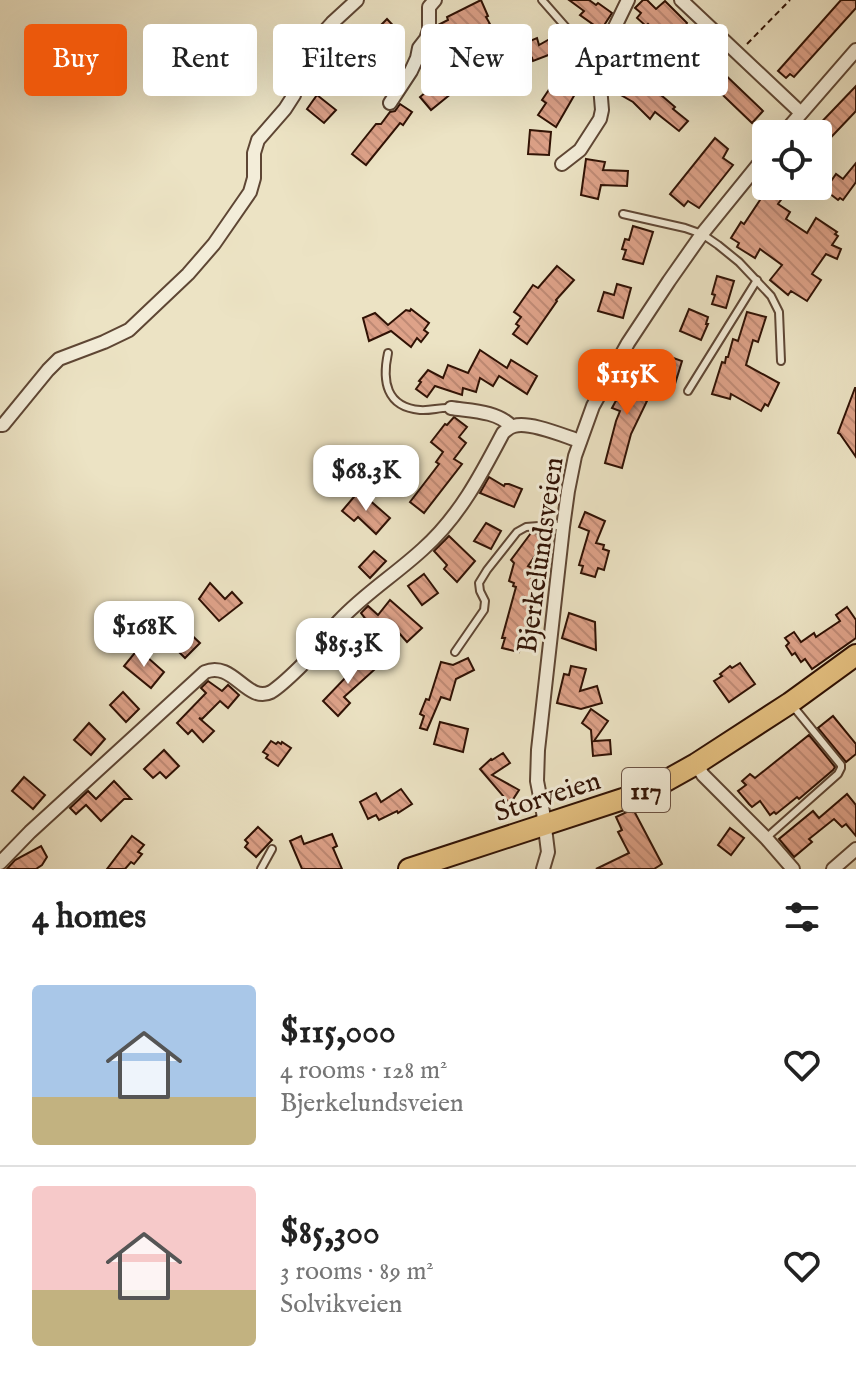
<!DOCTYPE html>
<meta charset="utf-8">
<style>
:root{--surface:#fff;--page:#f2f2f2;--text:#222;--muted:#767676;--line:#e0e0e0;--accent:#ea580c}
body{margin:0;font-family:"IM FELL English",serif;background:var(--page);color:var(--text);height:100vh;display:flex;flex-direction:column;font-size:30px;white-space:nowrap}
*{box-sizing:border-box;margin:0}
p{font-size:26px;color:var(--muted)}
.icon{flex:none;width:44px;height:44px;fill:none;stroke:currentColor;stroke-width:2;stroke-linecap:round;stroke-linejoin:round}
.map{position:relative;height:869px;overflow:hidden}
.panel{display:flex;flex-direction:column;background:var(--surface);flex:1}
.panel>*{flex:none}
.banner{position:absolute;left:24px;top:24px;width:808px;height:72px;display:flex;gap:16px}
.buttons{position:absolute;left:752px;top:120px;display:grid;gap:16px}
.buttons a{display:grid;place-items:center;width:80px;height:80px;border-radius:8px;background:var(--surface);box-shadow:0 8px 32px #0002;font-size:40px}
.price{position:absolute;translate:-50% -68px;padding:0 18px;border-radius:16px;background:#fff;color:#222;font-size:26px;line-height:52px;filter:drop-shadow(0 2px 4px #0008)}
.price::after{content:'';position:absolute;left:50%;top:48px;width:24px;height:18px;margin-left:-12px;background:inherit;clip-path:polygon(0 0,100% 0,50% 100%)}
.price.current{background:var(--accent);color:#fff}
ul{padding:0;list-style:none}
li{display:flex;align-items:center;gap:24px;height:200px;padding:0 32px}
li+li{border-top:2px solid var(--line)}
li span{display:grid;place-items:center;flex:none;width:224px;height:160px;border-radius:8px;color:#555}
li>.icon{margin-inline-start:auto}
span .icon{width:96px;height:96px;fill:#fffc;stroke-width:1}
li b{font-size:34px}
h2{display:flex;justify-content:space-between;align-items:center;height:96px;padding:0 32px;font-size:34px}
.pill{padding:0 28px;border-radius:8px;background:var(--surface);box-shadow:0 8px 32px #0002;font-size:28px;line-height:72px}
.pill.current{background:var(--accent);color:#fff}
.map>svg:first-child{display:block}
.building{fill:url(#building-back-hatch);stroke:#2f1104;stroke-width:2}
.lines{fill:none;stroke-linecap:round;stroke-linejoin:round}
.lane-casing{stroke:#5e4634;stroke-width:10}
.street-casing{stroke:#5e4634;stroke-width:16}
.primary-casing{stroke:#2f1104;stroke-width:24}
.path{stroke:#2f1104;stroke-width:2;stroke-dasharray:6 4;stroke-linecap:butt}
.lane{stroke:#f3edd9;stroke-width:6}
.street{stroke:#f3edd9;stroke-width:12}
.primary{stroke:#e6c282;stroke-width:20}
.labels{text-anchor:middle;stroke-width:6;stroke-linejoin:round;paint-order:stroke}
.shield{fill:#f3edd9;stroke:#6a5344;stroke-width:2}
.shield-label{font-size:26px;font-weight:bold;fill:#2f1104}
.street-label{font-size:28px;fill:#2f1104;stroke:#f3edd9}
</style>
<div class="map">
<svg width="856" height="869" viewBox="0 0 856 869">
<defs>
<pattern id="building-back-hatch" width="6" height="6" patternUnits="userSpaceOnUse" patternTransform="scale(2)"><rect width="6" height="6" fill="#dea289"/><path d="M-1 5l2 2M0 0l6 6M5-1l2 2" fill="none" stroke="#bf8a75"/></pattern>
</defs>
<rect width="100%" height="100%" fill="#ece3c4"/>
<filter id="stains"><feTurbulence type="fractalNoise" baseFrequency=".0025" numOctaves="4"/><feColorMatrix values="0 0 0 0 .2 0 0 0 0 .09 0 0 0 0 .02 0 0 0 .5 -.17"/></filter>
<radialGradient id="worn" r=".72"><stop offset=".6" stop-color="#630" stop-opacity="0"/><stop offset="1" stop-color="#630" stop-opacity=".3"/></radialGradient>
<g class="building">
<path d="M481,0L488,16L486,17L490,24L474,32L473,30L469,32L468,29L444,39L438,25L448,20L447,17Z"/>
<path d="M569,0H589L596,5L598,3L612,13L601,30L580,15L584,11Z"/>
<path d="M643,0H647L656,9L665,1L687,23L686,25L702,39L693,50L682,40L672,51L656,32L648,24L646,26L637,18L641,13L635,8Z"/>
<path d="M841,0H856V8L794,77L790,74L786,78L778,71Z"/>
<path d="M387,19L400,33L385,47L372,34Z"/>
<path d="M555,36L566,54L555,61L551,54L533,61L532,58L519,64L513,48L537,38L539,45Z"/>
<path d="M354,51L367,65L352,79L339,65Z"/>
<path d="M631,65L664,90L661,95L675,107L673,109L688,121L679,131L655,112L650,119L633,102L612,90Z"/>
<path d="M716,66L763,111L752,123L705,78Z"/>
<path d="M445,76L457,89L431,110L420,97Z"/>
<path d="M561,85L575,94L556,127L538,115L546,103L542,100L550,88L557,92Z"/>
<path d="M856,86V111L818,151V134H810Z"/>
<path d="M317,95L336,110L324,123L307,109Z"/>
<path d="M400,104L412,112L403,125L400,123L366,165L352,154L376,124H381L390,112L395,111Z"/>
<path d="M530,130L551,132L549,155L528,154Z"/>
<path d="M715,138L728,149L723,158L733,165L699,208L688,201L684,206L670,194Z"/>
<path d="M586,159L605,162L603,170L628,171L627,186L601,185L598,199L581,195Z"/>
<path d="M856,163V182L843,200L840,198L838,200L825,190L836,174L843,179Z"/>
<path d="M768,188L783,197L778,204L790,212L786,219L807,233L816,218L837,232L835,234L838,236L832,245L841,249L837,259L826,254L812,274L821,280L807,301L791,291L788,295L770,280L782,265L760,249L755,258L737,247L739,243L731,238L741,222L744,224Z"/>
<path d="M633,226L653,232L643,264L623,259L626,250L622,249L625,239L629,240Z"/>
<path d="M557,266L574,280L556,300L557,301L527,344L513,334L519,326L516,324L521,317L514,312L533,285L538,288Z"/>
<path d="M717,276L734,281L726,308L712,304L715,295L712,294Z"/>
<path d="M617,284L631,288L623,318L598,311L604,292L614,295Z"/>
<path d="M411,309L429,323L424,330L428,333L421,342L417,338L411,347L391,331L369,341L363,318L375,313L388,325L406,310L410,311Z"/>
<path d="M689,309L708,317L706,324H708L701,340L680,331Z"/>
<path d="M747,312L766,317L758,342L753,340L746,365L779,383L768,406L765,404L761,411L731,394L730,399L712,394L722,362L725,363L726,357H728L733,339L738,341Z"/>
<path d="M480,350L507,368L511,360L537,376L527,394L499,376L493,386L480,378L476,392L463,388L462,395L435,386L427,397L416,389L421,382L419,381L428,370L443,378L448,365L468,373Z"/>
<path d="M665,355L682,361L675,384L658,379Z"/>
<path d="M631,373L636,375L637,373L653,381L643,399L647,401L631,434L622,468L605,463L616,421L620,411L612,408Z"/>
<path d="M855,388H856V457L840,434L838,433Z"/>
<path d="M454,417L467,427L459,437L466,443L454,459L462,464L424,513L410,502L439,464L436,462L443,452L431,442L445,424L447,425Z"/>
<path d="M489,477L504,486L505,484H509L522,489L514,507L480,493Z"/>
<path d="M359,491L390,518L376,534L358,517L354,521L342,511Z"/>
<path d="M585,512L605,521L596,543L604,545L603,549L609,551L604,570L598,568L595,577L581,573L583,566L579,565L589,531L579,527Z"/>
<path d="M486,523L501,531L491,549L474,541Z"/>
<path d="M534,532L543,538L535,551L537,553L528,566L543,573L532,596L534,597L519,652L502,648L505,638H502L516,587L513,586L514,583L509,581L514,563L511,560L531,533Z"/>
<path d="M449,536L475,561L457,582L444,569L447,565L434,551Z"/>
<path d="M374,551L386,561L370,578L359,567Z"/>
<path d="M424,574L438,593L422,605L408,586Z"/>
<path d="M210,583L225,599L232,592L242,603L219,621L199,599Z"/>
<path d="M390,600L422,628L407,642L391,624L389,626L384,622L374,630L361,613L368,606L378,615Z"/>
<path d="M847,607L856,620V638L812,669L805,659L801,662L795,653L792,655L786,646L789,643L785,638L794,632L801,642L814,633L816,637L840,621L836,615Z"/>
<path d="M164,609L200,643L185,658L158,631L165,624L157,616Z"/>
<path d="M569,613L595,622L596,650L562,638Z"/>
<path d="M138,649L164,672L151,688L124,666Z"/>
<path d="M362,657L374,670L344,697L350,703L338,716L323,701L349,674L347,671Z"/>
<path d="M468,658L474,670L456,679L450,700L441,697L427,730L420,728L424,716L420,714L426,699L429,700L441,662L453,665Z"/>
<path d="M740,663L755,684L729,702L714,681L722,676L720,674L730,666L732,668Z"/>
<path d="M571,666L586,669L580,691L597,686L602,703L581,709L557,703L564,674L569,675Z"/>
<path d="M208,681L222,691L228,685L239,695L228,708L220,701L202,719L199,718L214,731L203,742L192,730L188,734L177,723L206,693L201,688Z"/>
<path d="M123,692L139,709L126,722L110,705Z"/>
<path d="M591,709L608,721L594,741L610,740L611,754L593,756L591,730L582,723Z"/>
<path d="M833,716L856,744V754L846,762L818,728Z"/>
<path d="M440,722L468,729L463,752L434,744Z"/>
<path d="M89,723L105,739L91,755L74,740Z"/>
<path d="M809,735L835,767L833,770L799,799L797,797L776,814L774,812L770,815L760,801L752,807L749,804L738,791L746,785L742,781L750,774L755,778Z"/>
<path d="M271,741L276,744L278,742L281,744L282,742L291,748L278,766L266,758L268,755L263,752Z"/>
<path d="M164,750L179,766L166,778L160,772L153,778L144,769Z"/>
<path d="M503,753L510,763L492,775L519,790L510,804L480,769L491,759L492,760Z"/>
<path d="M24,777L45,795L33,809L12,791Z"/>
<path d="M114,781L131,799H124L101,821L86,805L76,814L70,808L88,791L96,799Z"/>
<path d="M401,789L412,804L398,813L397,811L379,820L376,815L368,819L360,802L376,793L381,802Z"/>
<path d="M847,794L856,805V836L846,824L842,827L834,819L809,839L812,842L794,857L779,839L813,811L819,818Z"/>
<path d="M633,809L662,864L654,869H596L629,853L618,832L622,830L616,817Z"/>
<path d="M258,827L272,840L256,857L245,847L248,843L245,840Z"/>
<path d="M730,828L744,838L731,855L718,845Z"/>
<path d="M332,834L337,846L333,848L342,869H302L290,841L301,836L304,844Z"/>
<path d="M132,836L144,845L138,852L142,854L134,864L131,862L125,869H107Z"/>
<path d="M41,846L47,857L42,865L36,869H7L15,860Z"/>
</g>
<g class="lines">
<defs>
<g id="lane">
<path d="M542,0L571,33L584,56L598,62"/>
<path d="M676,83L717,34"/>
<path d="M623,214L685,228L702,234L718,245L739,262L771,296L779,312L781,361"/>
<path d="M388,353C382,381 386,407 420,410C430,411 441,407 451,408"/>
<path d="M688,391L757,280"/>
<path d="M455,652L484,610L485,601L480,591L479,583L487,570L517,532L526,527L551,525L563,527"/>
<path d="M766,838L838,774L841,768V765L792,705"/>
<path d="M261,869L272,849"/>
</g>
<g id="street">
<path d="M681,0L801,113"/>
<path d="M297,70L319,84"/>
<path d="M390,103L411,71L417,58L419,48L426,39L429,30V7L435,0"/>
<path d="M783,134L856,50"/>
<path d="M562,164L580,150L600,119L602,110L598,62L628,0"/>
<path d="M451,408C471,411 497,411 511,426"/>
<path d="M0,425H3L48,370L59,359L104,342L129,330L188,274L214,244L250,192L254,178V153L258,140L285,109L294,95L296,87L297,70L306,52L332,23L357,0"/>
<path d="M696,764L703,775L766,838L793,869"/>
<path d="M0,863L30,832L205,672C233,660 247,704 271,692C284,684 315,653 324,641C329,635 333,627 339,621C364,594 396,574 423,549C459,517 481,475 503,433C507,430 509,427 514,426C529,421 564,436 580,441"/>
<path d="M543,869L548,852L543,812L537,781L538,750L563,527L568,491L575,456L593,406L628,343L669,281L702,234L766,155"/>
<path d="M833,869L856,849"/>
</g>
<path id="primary" d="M409,869L623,799L662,783L696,764L790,703L856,655"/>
</defs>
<use href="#lane" class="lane-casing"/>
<use href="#street" class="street-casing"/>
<use href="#primary" class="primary-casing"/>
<path class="path" d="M747,44L790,0"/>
<use href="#lane" class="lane"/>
<use href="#street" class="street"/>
<use href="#primary" class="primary"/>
</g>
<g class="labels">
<rect class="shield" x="622" y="768" width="48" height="44" rx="6"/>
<g class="shield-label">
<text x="646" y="799">117</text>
</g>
<g class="street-label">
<text transform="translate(539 555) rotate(-82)" y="10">Bjerkelundsveien</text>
<text transform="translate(547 795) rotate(-18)" y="10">Storveien</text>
</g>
</g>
<rect width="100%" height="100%" filter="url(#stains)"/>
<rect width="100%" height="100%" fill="url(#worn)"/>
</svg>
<div class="buttons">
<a><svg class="icon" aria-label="locate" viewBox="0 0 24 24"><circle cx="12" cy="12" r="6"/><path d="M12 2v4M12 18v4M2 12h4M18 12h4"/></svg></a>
</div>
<b class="price current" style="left:627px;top:417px">$115K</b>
<b class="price" style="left:366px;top:513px">$68.3K</b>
<b class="price" style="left:144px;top:669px">$168K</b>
<b class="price" style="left:348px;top:686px">$85.3K</b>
<div class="banner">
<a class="pill current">Buy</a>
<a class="pill">Rent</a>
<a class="pill">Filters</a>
<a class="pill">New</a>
<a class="pill">Apartment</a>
</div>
</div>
<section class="panel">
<h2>4 homes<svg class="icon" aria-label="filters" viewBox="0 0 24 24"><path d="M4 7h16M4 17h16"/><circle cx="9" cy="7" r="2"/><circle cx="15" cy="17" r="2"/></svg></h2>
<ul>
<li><span style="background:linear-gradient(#a9c7e8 70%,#c2b280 0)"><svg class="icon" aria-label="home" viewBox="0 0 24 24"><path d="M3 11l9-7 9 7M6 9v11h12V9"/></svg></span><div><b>$115,000</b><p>4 rooms · 128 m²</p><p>Bjerkelundsveien</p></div><svg class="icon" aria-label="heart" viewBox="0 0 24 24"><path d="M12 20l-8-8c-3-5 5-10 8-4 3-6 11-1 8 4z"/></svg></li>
<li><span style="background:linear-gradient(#f6c9c9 65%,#c2b280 0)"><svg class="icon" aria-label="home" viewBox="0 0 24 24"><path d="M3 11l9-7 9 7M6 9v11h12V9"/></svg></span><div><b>$85,300</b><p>3 rooms · 89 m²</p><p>Solvikveien</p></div><svg class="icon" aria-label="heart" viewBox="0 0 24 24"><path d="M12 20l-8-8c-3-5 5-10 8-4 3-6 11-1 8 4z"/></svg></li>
</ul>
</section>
